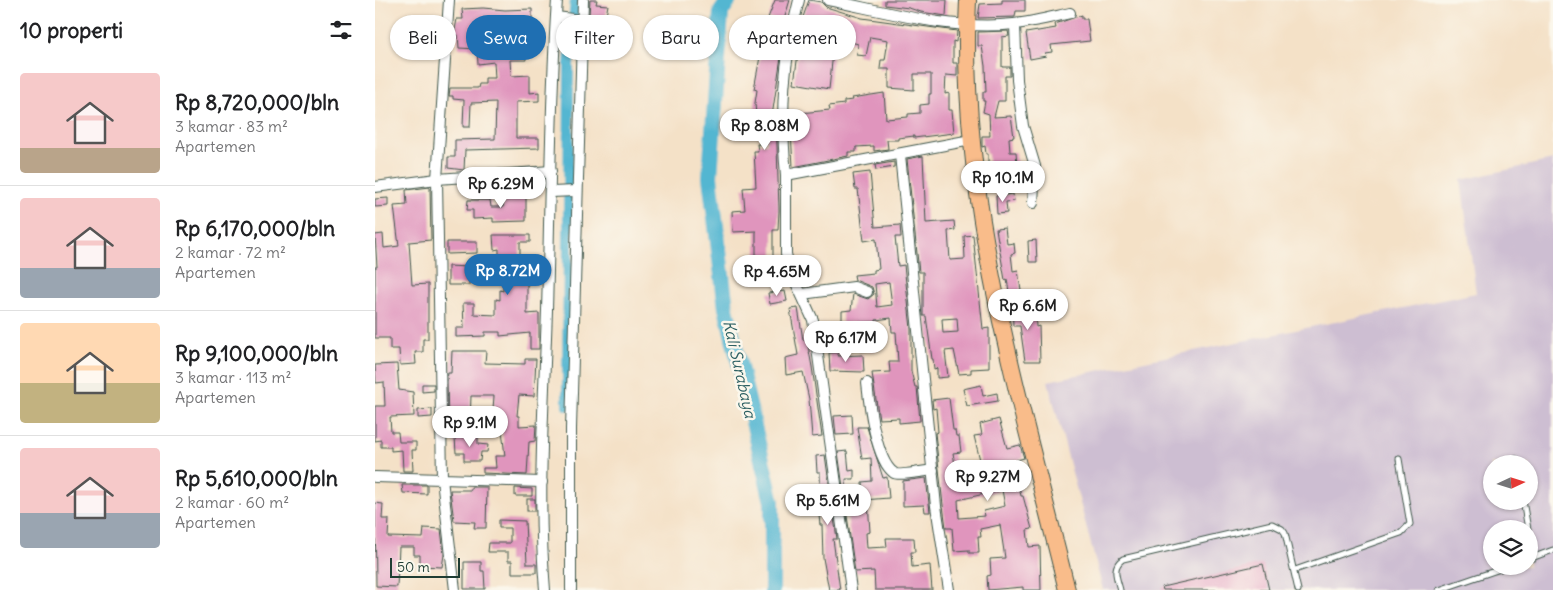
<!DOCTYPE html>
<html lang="id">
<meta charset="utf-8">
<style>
:root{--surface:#fff;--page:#f2f2f2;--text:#202124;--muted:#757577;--line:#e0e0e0;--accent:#1f6fb2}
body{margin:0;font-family:Delius,sans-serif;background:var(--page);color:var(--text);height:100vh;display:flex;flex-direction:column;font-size:19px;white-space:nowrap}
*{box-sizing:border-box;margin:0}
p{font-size:16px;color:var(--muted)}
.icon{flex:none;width:28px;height:28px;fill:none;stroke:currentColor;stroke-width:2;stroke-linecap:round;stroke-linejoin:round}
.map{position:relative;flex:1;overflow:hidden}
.panel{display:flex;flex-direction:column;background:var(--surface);width:375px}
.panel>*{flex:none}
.hud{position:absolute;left:15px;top:15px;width:475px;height:45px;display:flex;gap:10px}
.needle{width:32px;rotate:86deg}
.buttons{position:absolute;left:1108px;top:455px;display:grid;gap:10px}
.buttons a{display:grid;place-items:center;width:55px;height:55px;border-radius:50%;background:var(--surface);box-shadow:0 1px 4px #0004;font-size:25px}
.scale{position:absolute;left:15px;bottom:12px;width:70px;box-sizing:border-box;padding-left:5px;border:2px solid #1f3d34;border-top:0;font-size:14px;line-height:18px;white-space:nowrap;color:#1f3d34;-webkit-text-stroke:4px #fbf7ec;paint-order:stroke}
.price{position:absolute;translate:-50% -42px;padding:0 11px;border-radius:18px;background:#fff;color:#222;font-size:16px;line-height:32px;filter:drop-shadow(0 1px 2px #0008)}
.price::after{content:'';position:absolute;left:50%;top:30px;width:15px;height:11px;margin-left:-8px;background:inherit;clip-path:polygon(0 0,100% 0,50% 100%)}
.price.on{background:var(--accent);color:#fff}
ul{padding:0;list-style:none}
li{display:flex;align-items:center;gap:15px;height:125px;padding:0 20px}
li+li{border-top:1px solid var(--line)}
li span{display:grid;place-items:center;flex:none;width:140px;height:100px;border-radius:5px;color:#555}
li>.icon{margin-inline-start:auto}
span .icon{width:60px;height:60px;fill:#fffc;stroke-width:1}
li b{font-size:21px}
h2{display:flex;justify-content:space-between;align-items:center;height:60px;padding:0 20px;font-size:21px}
.tag{padding:0 18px;border-radius:22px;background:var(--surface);box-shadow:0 1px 4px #0004;font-size:18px;line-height:45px}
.tag.on{background:var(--accent);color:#fff}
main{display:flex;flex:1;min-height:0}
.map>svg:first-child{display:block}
.industrial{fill:#cdbed2;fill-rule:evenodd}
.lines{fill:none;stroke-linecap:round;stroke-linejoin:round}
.canal{stroke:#52b6d1;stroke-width:10}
.river{stroke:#52b6d1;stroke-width:16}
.building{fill:#e095bd;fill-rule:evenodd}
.service-casing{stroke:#3f564a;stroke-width:7}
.minor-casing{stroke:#3f564a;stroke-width:12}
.primary-casing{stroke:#3f564a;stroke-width:18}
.service{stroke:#fff;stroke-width:5}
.minor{stroke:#fff;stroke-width:10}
.primary{stroke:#f9bc8a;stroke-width:16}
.labels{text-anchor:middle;stroke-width:5;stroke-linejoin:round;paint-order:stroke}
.water-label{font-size:16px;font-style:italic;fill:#2e6163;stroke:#fbf7ec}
</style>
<main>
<section class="panel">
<h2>10 properti<svg class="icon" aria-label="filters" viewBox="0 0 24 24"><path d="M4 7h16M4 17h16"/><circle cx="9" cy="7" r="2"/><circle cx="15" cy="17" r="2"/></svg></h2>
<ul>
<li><span style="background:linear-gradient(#f6c9c9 75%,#b9a48a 0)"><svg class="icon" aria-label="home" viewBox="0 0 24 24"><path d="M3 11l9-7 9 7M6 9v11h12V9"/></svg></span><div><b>Rp 8,720,000/bln</b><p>3 kamar · 83 m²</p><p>Apartemen</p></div></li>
<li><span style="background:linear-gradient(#f6c9c9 70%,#9aa5b1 0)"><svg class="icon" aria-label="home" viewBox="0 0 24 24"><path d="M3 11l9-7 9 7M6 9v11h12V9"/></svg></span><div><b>Rp 6,170,000/bln</b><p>2 kamar · 72 m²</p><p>Apartemen</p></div></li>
<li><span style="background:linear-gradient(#ffd9b3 60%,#c2b280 0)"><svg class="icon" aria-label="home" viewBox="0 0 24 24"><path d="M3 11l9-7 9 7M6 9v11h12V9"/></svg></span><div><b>Rp 9,100,000/bln</b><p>3 kamar · 113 m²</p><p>Apartemen</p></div></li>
<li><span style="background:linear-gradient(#f6c9c9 65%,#9aa5b1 0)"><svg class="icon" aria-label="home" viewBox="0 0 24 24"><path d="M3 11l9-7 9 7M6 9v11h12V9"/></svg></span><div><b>Rp 5,610,000/bln</b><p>2 kamar · 60 m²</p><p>Apartemen</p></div></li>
</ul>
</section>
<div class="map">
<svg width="1178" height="590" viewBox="0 0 1178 590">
<rect width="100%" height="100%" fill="#fbf7ec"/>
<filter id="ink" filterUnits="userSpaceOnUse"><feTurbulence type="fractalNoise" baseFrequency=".02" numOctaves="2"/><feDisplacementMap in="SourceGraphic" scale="10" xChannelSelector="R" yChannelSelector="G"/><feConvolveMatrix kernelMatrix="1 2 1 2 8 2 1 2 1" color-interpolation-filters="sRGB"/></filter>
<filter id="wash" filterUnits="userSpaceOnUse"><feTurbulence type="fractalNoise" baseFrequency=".0096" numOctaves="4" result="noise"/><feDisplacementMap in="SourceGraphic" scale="20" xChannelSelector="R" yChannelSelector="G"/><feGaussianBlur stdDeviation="1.12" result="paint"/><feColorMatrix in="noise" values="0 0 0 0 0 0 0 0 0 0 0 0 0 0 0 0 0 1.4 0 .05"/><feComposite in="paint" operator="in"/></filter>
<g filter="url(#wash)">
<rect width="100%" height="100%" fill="#f4e1c7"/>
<path class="industrial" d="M1178,160V590H728L673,381L1101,293L1086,180ZM1116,464H1154V501H1116ZM1116,529H1154V566H1116Z"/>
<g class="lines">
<path class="canal" d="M192,406L194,65L200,0"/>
<path class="river" d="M354,0L346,12L335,177L351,308L397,502V590"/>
</g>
<g id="blocks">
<g class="building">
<path d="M215,0H222L221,4L233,5L229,26L221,24L222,17L214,15Z"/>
<path d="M400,0H415L408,23L411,24L397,116H401L404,210L403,230H398V263L406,262L408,269L381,271V231L358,232L357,211L370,210L368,188L381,187L379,151H383L382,144H392V130H382L380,103L382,90L379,89L387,46H389L391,39L395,40L400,19L393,18Z"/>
<path d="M434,0L446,2L451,7L487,18L582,31L581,42L578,41V63H582V76L571,75L570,94L574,93V110H577L579,133L539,138V136L523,138V140H512L513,149L499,151V146L481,147V152H473V156L418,167L415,114L455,110L454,106L469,104V101L478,100L477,98L509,93L511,119L533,117V114L545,113V105L554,104V94H556V74H539V90L514,88V69H505L506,60H510L513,40L495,37L491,56L482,55L483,44L463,38L458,53L454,89L419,83L428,17ZM439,34L455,36L450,52L437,49Z"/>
<path d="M510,0H572L571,16L546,12L534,8L510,5Z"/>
<path d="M627,0H650V11H641L640,17L603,18L605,4L627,3Z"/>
<path d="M108,8L130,10L157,9V31H149L151,60H135L136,76L155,75V93L164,92V101L141,102V138H164V148L90,150L89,170L73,168V157H80V140L120,139L121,102L96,103L95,127H88L89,100L78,99V96H74L75,88H103L104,84H110V78H120L119,62L103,64L102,49L84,48L83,35H79L82,19H88L87,9ZM116,17L135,18L136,36L115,38Z"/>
<path d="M707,15V19H712L715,41L676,45L677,52L670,53L671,56L655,59L651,33L681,28L680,24Z"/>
<path d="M633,31L634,36L627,37V67H635V76H630V101H623L619,117L636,116L639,137L634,138L635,152H641L643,178L621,180L620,163H613V154H611L610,146L607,147V136H615L614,114L608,112L610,101H608V92H611L610,66L607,46H603V32Z"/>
<path d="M548,156L551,223L579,221L580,230L573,231L575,260L590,259L589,236L598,235L608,329L614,328V368L596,369V373L584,374L579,350L570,351L573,377L562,378V368L559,369L558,359H557L551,316H548V272H544L532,159ZM582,318L583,332L568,333L567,319Z"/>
<path d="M519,162V167L501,170L500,165Z"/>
<path d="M495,172L500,227L525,225L526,237H520L523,266L529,265L536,329V371L540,387H542L545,421L524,423V418L504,419L497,373L515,372L514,362H523L521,332H517L516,318L501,320V322L467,323V311L476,310L478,294L493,299L499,294L497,287L480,280L479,275L499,273V270L504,269L501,239L489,241L483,189H480L478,174ZM514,282L517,305L502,307L500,284Z"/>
<path d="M55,187L56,240L34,242L37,285L53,284V339H48V352H40L41,364L25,365L24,349H15V338H0V267H2L0,235L8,234L9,248L24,246L19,206L32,205L31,190Z"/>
<path d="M131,192H151V221L118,222V218L98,219V210H92L93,200H115L116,207H128Z"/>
<path d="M638,194L639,201L631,202L632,213L622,214L621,196Z"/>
<path d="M13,198V206L0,207V199Z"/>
<path d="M630,228L632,244L639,243L640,253L636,254L638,271L643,270L646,291L634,292L632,279L630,280L621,229Z"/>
<path d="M118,235H155V242H145V256L147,258L161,257V265H166V272H153L154,284H152V314L164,313V349H155V333L125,336V332H110V336L81,337V328H89L88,303H99V314L121,315V299L125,300V290L128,291V273H124V249L119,250Z"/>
<path d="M661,240L662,262H654L653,241Z"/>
<path d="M72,242H102V253L72,254Z"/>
<path d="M73,266L114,268V273L94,274V285H73Z"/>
<path d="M410,291L412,301L395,304L393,293Z"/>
<path d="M637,303L651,304L650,310H660L661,327L664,326L665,361H650L645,326H638Z"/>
<path d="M423,308L428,340H432L437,367L447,436L437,437L434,399L428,372L411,375L410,358L423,355L415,309Z"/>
<path d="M501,338L502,350L486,351V339Z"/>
<path d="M77,351H111L110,363L150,364V359H161L159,396L144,395L142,416H144V426L161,425L160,441L154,442L152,475L108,473V468H121L120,456H130L126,422H117L119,396H96L95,423L73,422L72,380L73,373H76Z"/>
<path d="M463,352V356L488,355L489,372L455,371L454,353Z"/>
<path d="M22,364L24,390L38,392L39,416L15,417L16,432H23L24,442H41V450H37L38,471H28L27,450L16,451V447H6V440L0,441V406H10L9,382L1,383L0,365Z"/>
<path d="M47,384H59V391L47,392Z"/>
<path d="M606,385L608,396L622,393L623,401L592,406L588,389Z"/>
<path d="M574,398L578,430H580L581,436H584L586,452L578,453L583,482L609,476L599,436L607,435L605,424L624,419L632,448L645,445L649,458L635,462L638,478L642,477L646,496H648L657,529L652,530L654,547L665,546L666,590H648V587L613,590L612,576L616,575L615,559L630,558L625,525L605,529L606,537H603L604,553H594V550L579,551L577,528H571L568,505L560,433L563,432L561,408L558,409L557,400ZM627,490L630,506L609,511L610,516L584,518L583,500Z"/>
<path d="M57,409V417L43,418V410Z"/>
<path d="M477,415L478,434L461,435L459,416Z"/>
<path d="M482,427H492L508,478L512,477L514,498L488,500L487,482L497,481L496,458L487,459Z"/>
<path d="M103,436V444L113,445L112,452H106L105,461H89V453H81L80,437Z"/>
<path d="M472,451L474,471L479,470V479H471L472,503L493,502L495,532L491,533L492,548L512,547L511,538H539L540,552H536L537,567L555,565L557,590H500L499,571L480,572L463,452Z"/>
<path d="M450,455L462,539H458L465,590H454L448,558L447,525H445L444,515H446L445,472H442L441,456Z"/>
<path d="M551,478L555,512H550L549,505L528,506V481Z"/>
<path d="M27,485H52V494L28,493Z"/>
<path d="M96,487H112L111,528H99L100,522L79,521L75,490H96Z"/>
<path d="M140,488L157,489V496H140Z"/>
<rect x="152" y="499" width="8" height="12"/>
<path d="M0,503L8,504L7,519H14L13,537L48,538L49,528L66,529L69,555L67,567L45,566V555H39V547H24L22,587L1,586Z"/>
<path d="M124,520L150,521L152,564H161V573H137V561H133V552H113L114,543H135V528H124Z"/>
<path d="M89,562H106V571H109L110,589H89Z"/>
<path d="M888,564L894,590H788L787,587Z"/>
</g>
</g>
</g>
<g filter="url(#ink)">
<use href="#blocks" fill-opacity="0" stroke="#3f564a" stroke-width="1"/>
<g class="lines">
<defs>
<g id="service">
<path d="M1141,459L1142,464"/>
<path d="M1148,501L1153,529"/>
<path d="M1154,534L1158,558"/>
<path d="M1154,559L1178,550"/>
<path d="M920,570L1026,533L1035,524L1024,459"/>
<path d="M745,590C742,578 736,567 748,559L897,524L907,529L910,533L923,590"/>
<path d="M1064,590L1134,566"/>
</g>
<g id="minor">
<path d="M74,0L62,179L67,479L167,482"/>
<path d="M424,0C408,62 405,111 411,175L596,140"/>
<path d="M453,0C513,12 577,31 639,24C658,22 677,17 695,13"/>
<path d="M181,17L206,20"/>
<path d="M640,24L642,80L648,126L660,166L658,203"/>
<path d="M525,155L561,506L574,590"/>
<path d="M411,175V254L415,270L438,320L476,590"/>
<path d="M0,187L62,179L176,171"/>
<path d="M176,192L201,191"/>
<path d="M427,294L479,287L492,292"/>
<path d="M492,383C494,403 501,461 519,473C523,476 551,471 558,470"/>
<path d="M0,477L67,479L80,590"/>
<path d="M170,590C162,497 169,403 172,310C175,207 175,103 182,0"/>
<path d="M196,590V429L208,0"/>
</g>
<path id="primary" d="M593,0C583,202 645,396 692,590"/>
</defs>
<use href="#service" class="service-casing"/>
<use href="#minor" class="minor-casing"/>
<use href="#primary" class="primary-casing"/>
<use href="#service" class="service"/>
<use href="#minor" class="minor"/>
<use href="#primary" class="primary"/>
</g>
</g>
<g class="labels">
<g class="water-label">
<text transform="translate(365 369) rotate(77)" y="6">Kali Surabaya</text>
</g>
</g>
</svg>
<div class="buttons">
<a><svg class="needle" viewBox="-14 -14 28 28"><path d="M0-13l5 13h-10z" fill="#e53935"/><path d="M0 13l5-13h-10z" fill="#757577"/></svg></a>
<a><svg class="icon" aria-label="layers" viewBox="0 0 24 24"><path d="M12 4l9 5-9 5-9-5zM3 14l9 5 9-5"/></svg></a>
</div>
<div class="scale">50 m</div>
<b class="price" style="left:390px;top:151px">Rp 8.08M</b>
<b class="price" style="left:628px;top:203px">Rp 10.1M</b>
<b class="price" style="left:126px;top:209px">Rp 6.29M</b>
<b class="price on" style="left:133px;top:296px">Rp 8.72M</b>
<b class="price" style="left:402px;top:297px">Rp 4.65M</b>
<b class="price" style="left:653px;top:331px">Rp 6.6M</b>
<b class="price" style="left:471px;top:363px">Rp 6.17M</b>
<b class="price" style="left:95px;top:448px">Rp 9.1M</b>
<b class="price" style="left:613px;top:502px">Rp 9.27M</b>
<b class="price" style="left:453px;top:526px">Rp 5.61M</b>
<div class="hud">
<a class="tag">Beli</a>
<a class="tag on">Sewa</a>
<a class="tag">Filter</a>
<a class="tag">Baru</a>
<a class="tag">Apartemen</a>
</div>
</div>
</main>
